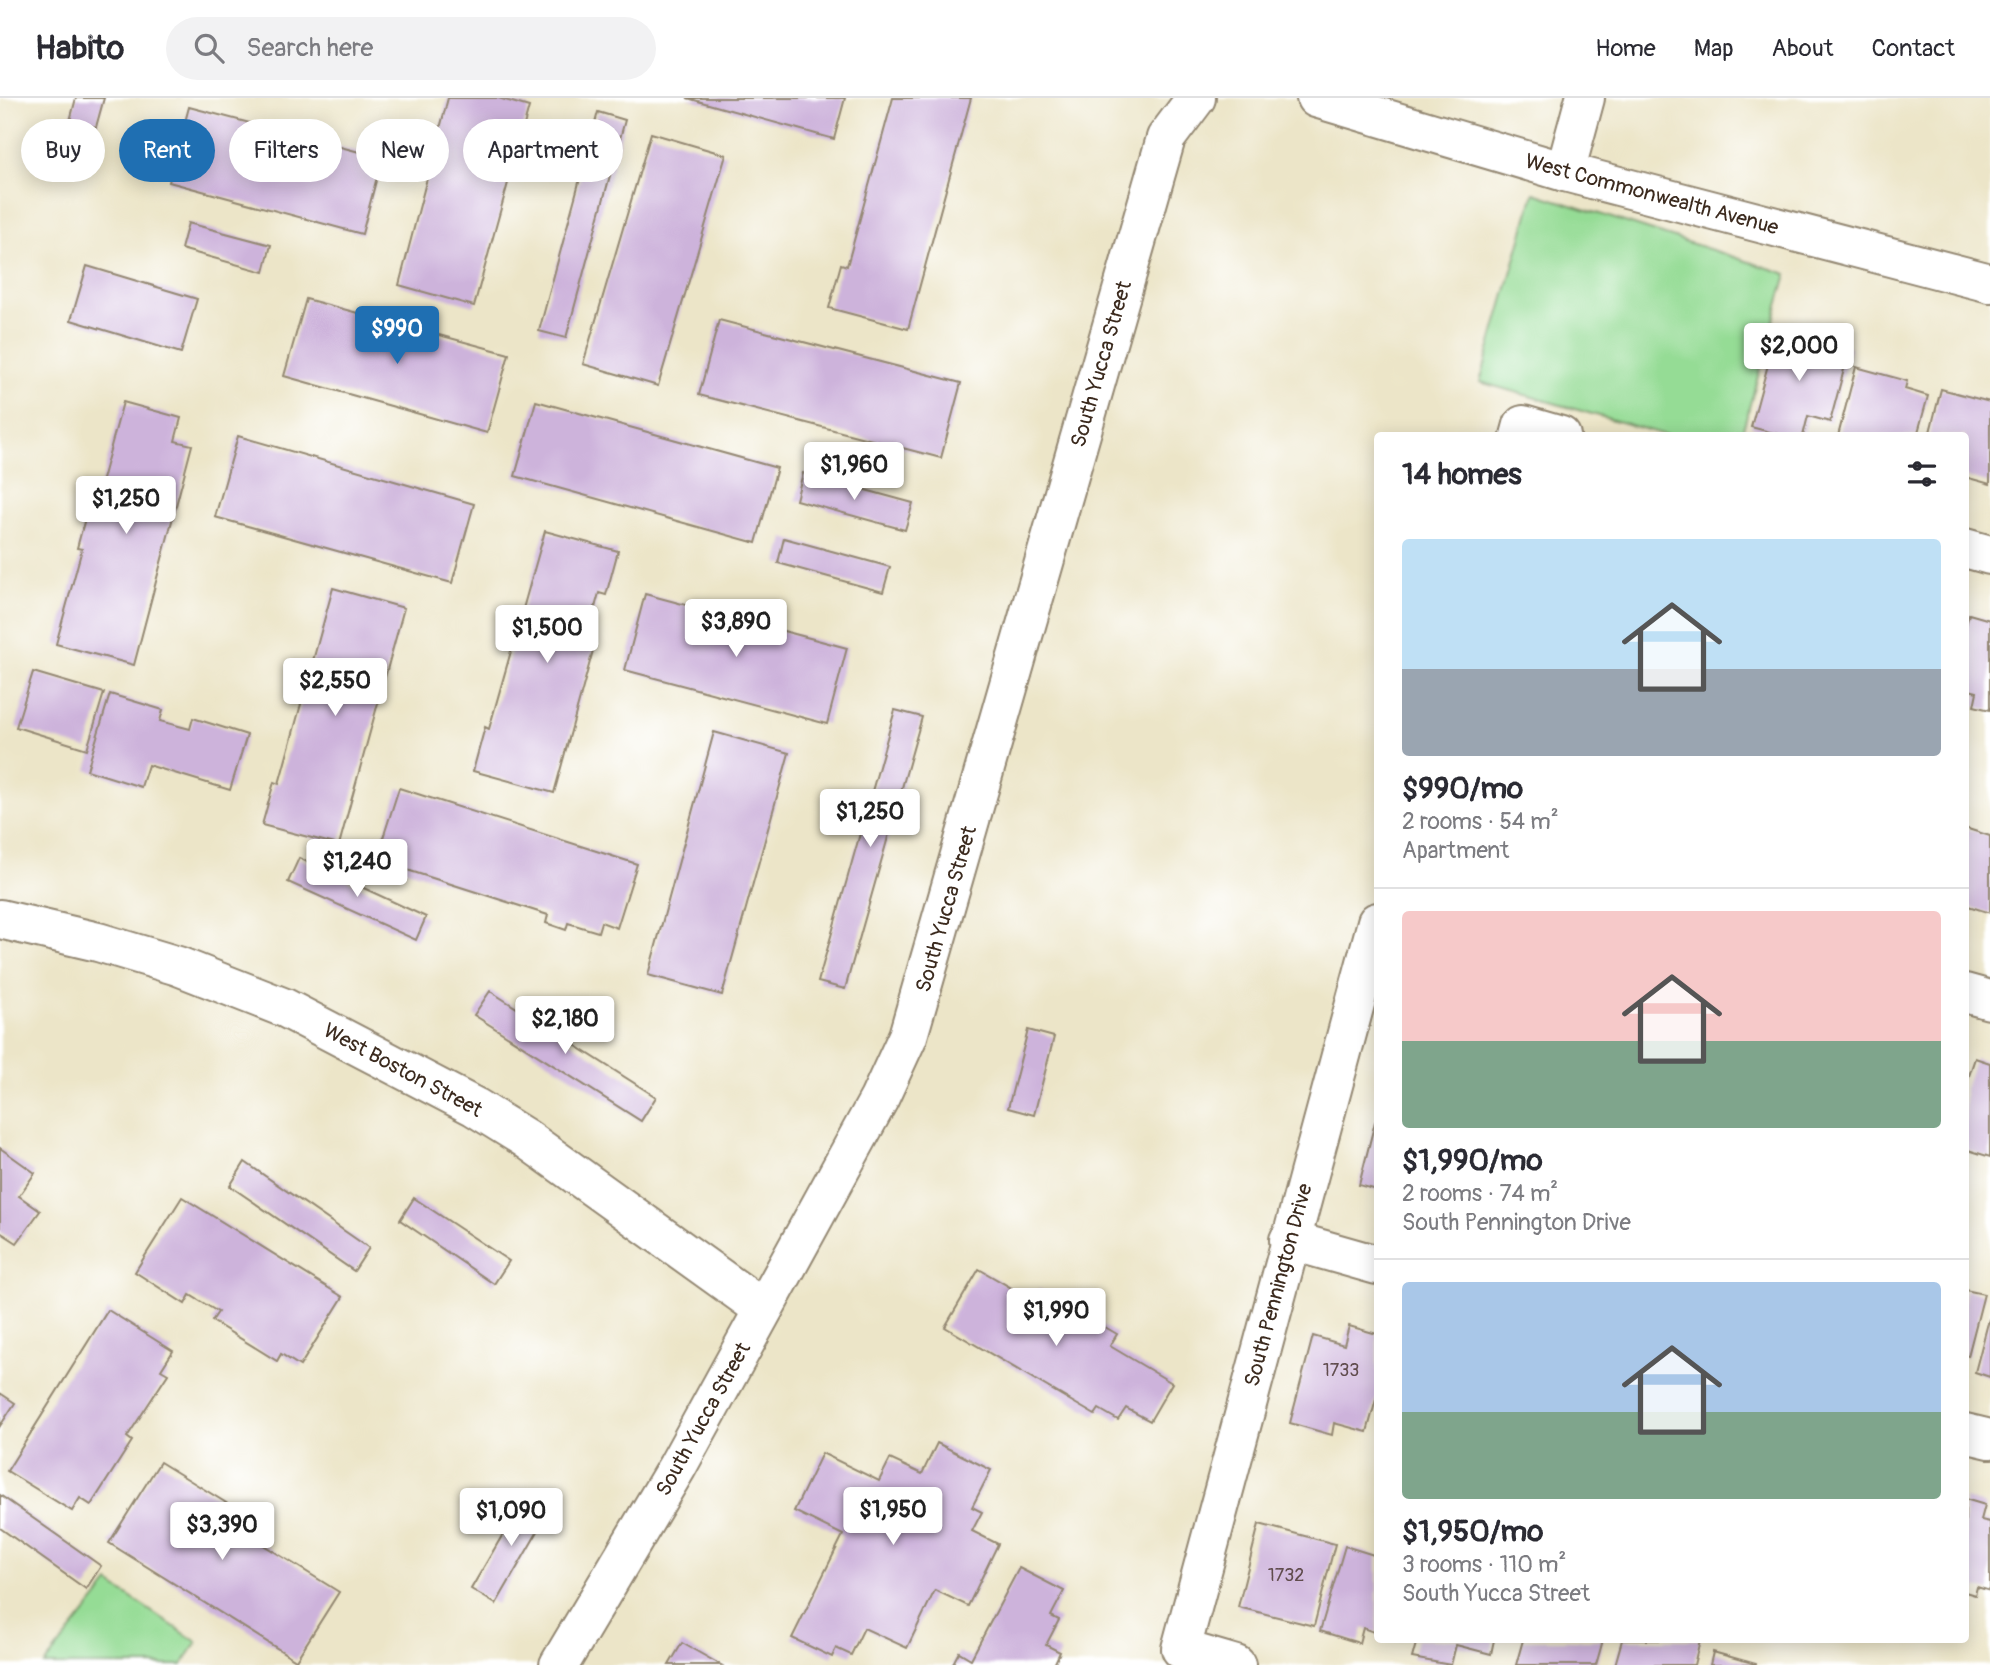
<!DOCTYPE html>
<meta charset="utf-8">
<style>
:root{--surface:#fff;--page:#f2f2f3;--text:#2b2b33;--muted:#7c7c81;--line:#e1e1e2;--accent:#1f6fb2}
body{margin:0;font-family:Pangolin,sans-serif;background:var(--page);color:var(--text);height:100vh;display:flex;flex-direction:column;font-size:26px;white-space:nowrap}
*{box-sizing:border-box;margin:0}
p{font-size:23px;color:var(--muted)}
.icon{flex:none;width:38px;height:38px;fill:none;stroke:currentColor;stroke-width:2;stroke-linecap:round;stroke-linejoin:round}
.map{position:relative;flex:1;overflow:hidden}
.side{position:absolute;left:1374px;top:334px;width:595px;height:1211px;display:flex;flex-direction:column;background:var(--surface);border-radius:7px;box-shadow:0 4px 18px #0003}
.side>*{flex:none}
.top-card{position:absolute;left:21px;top:21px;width:665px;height:63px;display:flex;gap:14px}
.price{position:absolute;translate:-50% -60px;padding:0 16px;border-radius:7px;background:#fff;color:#222;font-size:23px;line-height:46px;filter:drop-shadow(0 2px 4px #0008)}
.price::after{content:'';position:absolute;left:50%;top:42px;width:21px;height:16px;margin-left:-10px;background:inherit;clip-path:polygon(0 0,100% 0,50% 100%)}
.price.on{background:var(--accent);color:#fff}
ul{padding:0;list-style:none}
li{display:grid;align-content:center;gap:14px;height:371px;padding:0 28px}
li+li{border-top:2px solid var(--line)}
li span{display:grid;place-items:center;height:217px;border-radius:7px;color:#555}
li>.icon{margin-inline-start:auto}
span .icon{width:126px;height:126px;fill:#fffc;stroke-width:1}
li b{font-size:30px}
h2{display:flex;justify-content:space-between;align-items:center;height:84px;padding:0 28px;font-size:30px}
.chip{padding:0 24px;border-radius:32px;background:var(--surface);box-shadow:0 4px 18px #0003;font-size:24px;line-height:63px}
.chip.on{background:var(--accent);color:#fff}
header{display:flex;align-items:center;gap:42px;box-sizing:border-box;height:98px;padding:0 35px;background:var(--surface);border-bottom:2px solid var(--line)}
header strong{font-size:33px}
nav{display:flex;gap:38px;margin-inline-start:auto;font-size:24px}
.search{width:490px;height:63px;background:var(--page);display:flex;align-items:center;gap:18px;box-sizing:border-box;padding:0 24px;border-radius:38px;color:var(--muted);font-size:26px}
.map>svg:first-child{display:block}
.green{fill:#95dc95;stroke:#68835a;stroke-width:2}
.building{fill:#cdb3db}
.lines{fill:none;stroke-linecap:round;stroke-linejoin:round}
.minor-casing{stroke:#948873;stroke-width:42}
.minor{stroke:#fff;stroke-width:38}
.labels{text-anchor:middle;stroke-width:5;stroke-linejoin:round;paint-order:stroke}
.number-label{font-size:18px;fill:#604c4d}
.street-label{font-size:21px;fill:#3b2a1e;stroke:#fff}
</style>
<header>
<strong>Habito</strong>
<div class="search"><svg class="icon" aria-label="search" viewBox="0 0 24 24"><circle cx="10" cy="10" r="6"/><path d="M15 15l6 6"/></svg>Search here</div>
<nav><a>Home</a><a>Map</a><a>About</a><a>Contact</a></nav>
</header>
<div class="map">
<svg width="1990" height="1567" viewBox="0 0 1990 1567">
<rect width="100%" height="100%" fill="#fff"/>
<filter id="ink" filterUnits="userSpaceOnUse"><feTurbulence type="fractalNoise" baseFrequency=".0143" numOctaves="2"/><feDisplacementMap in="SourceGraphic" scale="14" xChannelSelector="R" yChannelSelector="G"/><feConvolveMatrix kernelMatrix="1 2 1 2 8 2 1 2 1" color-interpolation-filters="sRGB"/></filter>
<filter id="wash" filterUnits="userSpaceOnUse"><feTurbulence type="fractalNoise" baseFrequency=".00686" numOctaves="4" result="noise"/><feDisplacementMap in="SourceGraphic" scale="28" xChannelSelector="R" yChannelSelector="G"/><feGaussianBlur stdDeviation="1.57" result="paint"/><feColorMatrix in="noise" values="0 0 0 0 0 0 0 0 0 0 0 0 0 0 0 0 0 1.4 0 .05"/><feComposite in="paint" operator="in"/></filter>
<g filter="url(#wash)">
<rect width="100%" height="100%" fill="#ece5c8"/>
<g class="green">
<path d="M1534,95L1787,176L1741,338H1669L1480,284Z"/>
<path d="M109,1485L197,1544L182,1567H44Z"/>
</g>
<g id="blocks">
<g class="building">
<path d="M76,0H104L96,29L70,23Z"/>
<path d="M448,0H498L529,9L474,208L399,187Z"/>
<path d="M687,0H845L834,41Z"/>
<path d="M893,0H971L908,231L829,210L841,166L847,168Z"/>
<path d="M189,9L382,60L362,136L169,84Z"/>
<path d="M598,14L625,22L566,240L539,233Z"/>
<path d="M651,35L726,57L658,288L583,266Z"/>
<path d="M188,125L271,147L264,174L181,151Z"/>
<path d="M87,168L197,201L181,255L71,222Z"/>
<path d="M306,201L509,256L487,335L284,278Z"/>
<path d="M719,222L961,285L941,360L699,297Z"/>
<path d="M1778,230L1850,249L1830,324L1808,318L1803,338H1785L1751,329Z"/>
<path d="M1856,269L1907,283L1905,291L1928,298L1917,338H1838Z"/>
<path d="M1941,291L1990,304V386L1965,379V338H1929Z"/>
<path d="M536,303L777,370L756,445L515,378Z"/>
<path d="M123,304L181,320L175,343L192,347L134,567L56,546L82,451L77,450L91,398L97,400Z"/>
<path d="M238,338L474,406L452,485L215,419Z"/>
<path d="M803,375L913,405L905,432L796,402Z"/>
<path d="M545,433L618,453L606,497L599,495L585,546L594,549L554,695L473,673L485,629L489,631Z"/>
<path d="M784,440L890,469L883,494L778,465Z"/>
<path d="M333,490L404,510L339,747L262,727L274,684L279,686Z"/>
<path d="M645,496L847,550L827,626L625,572Z"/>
<path d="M1969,516L1990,522V612L1974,608L1977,594L1965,591V531Z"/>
<path d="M33,574L104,595L87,651L16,629Z"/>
<path d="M110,596L163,612L160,623L190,631L193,620L247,637L230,692L148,667L141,689L87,672Z"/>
<path d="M895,612L922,619L845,891L818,884Z"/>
<path d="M714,634L789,655L722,897L648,877Z"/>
<path d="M399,690L637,766L617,830L601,824L598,834L568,825L566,832L546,825L548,817L376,762Z"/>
<path d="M1965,730L1990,738V815L1965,807Z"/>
<path d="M299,760L426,819L416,842L288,784Z"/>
<path d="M490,893L656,999L641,1023L474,917Z"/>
<path d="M1028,932L1054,939L1034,1017L1008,1010Z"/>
<path d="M1975,960L1990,965V1059L1965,1051V990Z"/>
<path d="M1375,1024H1377V1092L1359,1087Z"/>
<path d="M0,1050L35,1075L19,1098L40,1113L17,1145L0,1134Z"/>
<path d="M245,1064L369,1150L354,1173L230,1088Z"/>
<path d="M182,1099L343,1199L300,1268L281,1256L277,1263L212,1223L218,1214L190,1197L185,1206L135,1174Z"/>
<path d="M414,1100L509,1163L494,1186L400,1122Z"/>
<path d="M979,1171L1032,1202L1039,1191L1117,1236L1110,1248L1172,1285L1150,1323L1126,1310L1118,1322L1099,1311L1095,1317L945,1229Z"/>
<path d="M1965,1192L1984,1196L1968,1258L1965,1257Z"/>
<path d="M108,1212L173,1253L161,1272L168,1276L127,1339L132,1343L91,1407L80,1400L72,1413L7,1373Z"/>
<path d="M1989,1221H1990V1279L1975,1274Z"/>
<path d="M1349,1228L1377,1236V1298L1367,1334L1334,1325L1332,1337L1290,1325L1313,1238L1344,1247Z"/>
<path d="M0,1295L15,1305L0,1328Z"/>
<path d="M937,1345L991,1372L972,1409L982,1414L972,1433L998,1446L968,1508L935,1492L907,1550L864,1530L851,1557L836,1550L832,1559L792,1540L843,1437L794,1413L822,1355L879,1383L890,1361L922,1376Z"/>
<path d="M160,1364L241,1414L233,1428L339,1494L296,1562L109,1445Z"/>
<path d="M527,1395L552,1409L496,1506L471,1491Z"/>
<path d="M0,1397L101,1468L86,1491L0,1430Z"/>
<path d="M1965,1401L1985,1407L1981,1422L1990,1424V1493L1977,1489L1975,1497L1965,1494Z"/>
<path d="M1259,1426L1335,1446L1314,1528L1238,1509Z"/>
<path d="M1345,1448L1377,1458V1535L1363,1530L1359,1545L1320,1533Z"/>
<path d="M1019,1470L1064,1493L1051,1518L1059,1522L1046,1547L1060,1554L1054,1567H952L959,1554L971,1561Z"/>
<path d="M1417,1542H1494L1491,1556L1456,1547L1451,1567L1412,1560Z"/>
<path d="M1523,1542H1603L1596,1567H1516Z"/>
<path d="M1622,1542H1700L1694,1567H1615Z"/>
<path d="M682,1545L721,1567H669Z"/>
<path d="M1713,1554L1756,1566V1567H1710Z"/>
</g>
</g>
</g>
<g filter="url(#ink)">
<use href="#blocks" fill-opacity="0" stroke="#948873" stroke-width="2"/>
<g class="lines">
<defs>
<g id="minor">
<path d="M1316,0L1565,74L1990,185"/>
<path d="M1565,74L1585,0"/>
<path d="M1520,338L1523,327L1561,338"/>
<path d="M1965,450L1990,457"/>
<path d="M0,821L98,844L178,868L285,910L475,1009L525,1040L763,1211"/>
<path d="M1965,895L1990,902"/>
<path d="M1289,1142L1377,1167"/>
<path d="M1965,1335L1990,1341"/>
<path d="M559,1567L677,1369L879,1001L908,938L1166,40L1196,0"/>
<path d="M1236,1567L1181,1551L1377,824"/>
</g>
</defs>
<use href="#minor" class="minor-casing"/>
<use href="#minor" class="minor"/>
</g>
</g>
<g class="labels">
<g class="number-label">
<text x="1341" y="1278">1733</text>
<text x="1286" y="1483">1732</text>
</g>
<g class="street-label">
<text transform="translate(1652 96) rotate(15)" y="7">West Commonwealth Avenue</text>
<text transform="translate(1101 266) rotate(-74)" y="7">South Yucca Street</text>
<text transform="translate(946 811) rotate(-74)" y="7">South Yucca Street</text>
<text transform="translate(403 972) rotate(28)" y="7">West Boston Street</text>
<text transform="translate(1278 1187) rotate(-75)" y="7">South Pennington Drive</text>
<text transform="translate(703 1321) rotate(-61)" y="7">South Yucca Street</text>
</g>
</g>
</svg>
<b class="price on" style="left:397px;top:268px">$990</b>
<b class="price" style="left:1799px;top:285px">$2,000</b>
<b class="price" style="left:854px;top:404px">$1,960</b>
<b class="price" style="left:126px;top:438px">$1,250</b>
<b class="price" style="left:736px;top:561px">$3,890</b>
<b class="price" style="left:547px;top:567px">$1,500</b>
<b class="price" style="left:335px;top:620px">$2,550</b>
<b class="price" style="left:870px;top:751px">$1,250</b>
<b class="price" style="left:357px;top:801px">$1,240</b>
<b class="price" style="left:565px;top:958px">$2,180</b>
<b class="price" style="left:1056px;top:1250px">$1,990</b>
<b class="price" style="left:893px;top:1449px">$1,950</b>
<b class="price" style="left:511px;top:1450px">$1,090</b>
<b class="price" style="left:222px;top:1464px">$3,390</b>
<div class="top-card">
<a class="chip">Buy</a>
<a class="chip on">Rent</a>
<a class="chip">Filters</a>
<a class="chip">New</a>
<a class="chip">Apartment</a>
</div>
<section class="side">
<h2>14 homes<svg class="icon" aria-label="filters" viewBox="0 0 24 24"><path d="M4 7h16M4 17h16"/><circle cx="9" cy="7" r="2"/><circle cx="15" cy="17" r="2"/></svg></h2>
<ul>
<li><span style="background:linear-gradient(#bfe0f5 60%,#9aa5b1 0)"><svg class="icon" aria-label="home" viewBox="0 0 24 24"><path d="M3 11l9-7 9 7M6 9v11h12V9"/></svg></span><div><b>$990/mo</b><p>2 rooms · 54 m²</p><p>Apartment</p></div></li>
<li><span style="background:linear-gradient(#f6c9c9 60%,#7fa58c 0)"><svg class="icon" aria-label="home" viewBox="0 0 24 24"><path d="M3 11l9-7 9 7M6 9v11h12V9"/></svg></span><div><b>$1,990/mo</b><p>2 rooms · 74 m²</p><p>South Pennington Drive</p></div></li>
<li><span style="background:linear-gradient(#a9c7e8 60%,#7fa58c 0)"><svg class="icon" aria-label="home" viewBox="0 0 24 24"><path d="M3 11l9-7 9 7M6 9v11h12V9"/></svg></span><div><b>$1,950/mo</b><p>3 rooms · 110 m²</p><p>South Yucca Street</p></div></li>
</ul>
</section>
</div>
